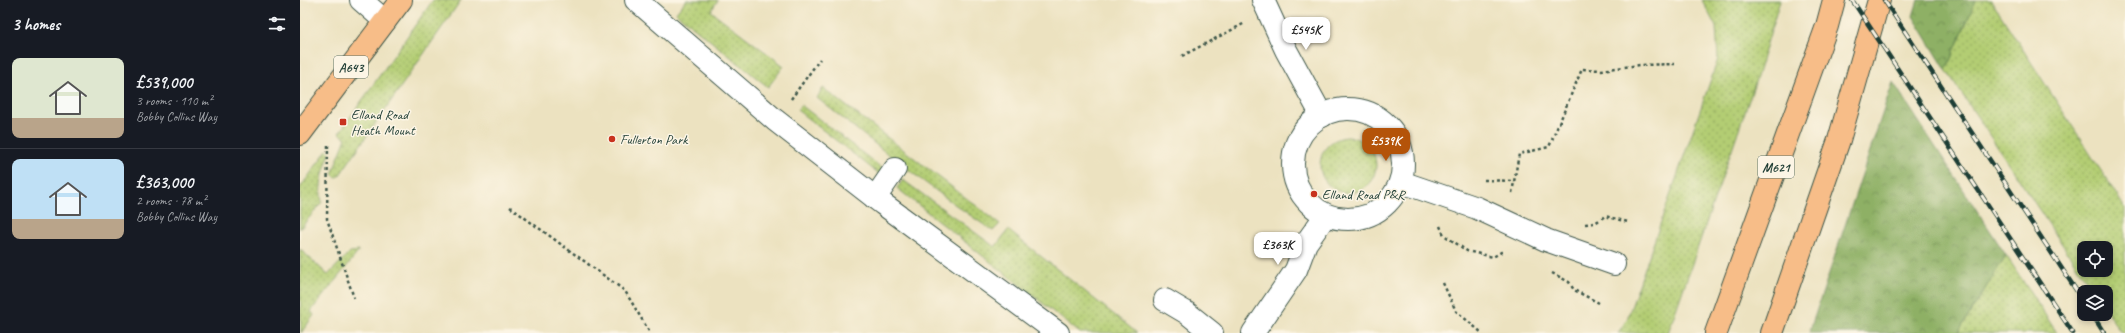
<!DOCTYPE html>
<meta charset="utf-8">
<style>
:root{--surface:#171b24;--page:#20242c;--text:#f1f3f6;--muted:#9ea1a6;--line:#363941;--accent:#b45309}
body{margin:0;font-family:Caveat,sans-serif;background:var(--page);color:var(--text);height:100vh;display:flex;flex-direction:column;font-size:15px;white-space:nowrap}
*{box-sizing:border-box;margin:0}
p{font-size:13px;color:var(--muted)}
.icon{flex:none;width:22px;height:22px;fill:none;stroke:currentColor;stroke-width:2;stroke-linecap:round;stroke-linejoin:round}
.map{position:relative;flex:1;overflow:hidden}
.panel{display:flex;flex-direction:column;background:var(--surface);width:300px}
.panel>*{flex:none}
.controls{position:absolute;left:1777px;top:241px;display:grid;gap:8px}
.controls a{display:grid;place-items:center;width:36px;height:36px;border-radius:8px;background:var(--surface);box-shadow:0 2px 6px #0003;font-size:20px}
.price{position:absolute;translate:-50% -34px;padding:0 9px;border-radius:8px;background:#fff;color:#222;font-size:13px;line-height:26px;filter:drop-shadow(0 1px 2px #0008)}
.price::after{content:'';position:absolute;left:50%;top:24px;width:12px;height:9px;margin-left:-6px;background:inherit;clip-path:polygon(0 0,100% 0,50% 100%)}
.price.active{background:var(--accent);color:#fff}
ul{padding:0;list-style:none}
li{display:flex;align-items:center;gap:12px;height:100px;padding:0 12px}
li+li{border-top:1px solid var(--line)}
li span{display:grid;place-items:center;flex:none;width:112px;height:80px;border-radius:8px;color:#555}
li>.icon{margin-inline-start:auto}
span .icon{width:48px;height:48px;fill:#fffc;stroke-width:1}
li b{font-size:17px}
h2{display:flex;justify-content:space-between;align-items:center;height:48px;padding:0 12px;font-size:17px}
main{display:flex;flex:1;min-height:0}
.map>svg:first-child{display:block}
.grass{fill:url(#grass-dots);stroke:#698554;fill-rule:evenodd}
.forest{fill:url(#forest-crowns);stroke:#56764c}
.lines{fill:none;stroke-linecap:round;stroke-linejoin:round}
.minor-casing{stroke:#3e5649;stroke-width:24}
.major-casing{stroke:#3e5649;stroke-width:24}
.highway-casing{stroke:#3e5649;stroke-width:24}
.path{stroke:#3e5649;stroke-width:2.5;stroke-dasharray:3 3;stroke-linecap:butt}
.minor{stroke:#fff;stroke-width:22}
.major{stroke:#f7bd88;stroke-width:22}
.highway{stroke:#f7bd88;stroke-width:22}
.rail-casing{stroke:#1f3d34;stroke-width:4.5}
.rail{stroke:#fcf5e5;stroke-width:3;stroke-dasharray:9;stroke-linecap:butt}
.poi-dot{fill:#c8321e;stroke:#fcf5e5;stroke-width:1.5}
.labels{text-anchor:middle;stroke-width:3;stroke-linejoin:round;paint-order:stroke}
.shield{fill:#fcf5e5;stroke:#617469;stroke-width:1}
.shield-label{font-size:13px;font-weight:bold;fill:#1f3d34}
.poi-label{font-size:14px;fill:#1f3d34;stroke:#fcf5e5;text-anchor:start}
</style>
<main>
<section class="panel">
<h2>3 homes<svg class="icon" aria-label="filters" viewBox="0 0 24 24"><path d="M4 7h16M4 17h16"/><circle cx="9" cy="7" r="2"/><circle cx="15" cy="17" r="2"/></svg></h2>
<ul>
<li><span style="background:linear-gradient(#dfe7d0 75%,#b9a48a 0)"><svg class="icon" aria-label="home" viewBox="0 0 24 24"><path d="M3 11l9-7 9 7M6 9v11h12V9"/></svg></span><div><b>£539,000</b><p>3 rooms · 110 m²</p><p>Bobby Collins Way</p></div></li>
<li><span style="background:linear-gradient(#bfe0f5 75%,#b9a48a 0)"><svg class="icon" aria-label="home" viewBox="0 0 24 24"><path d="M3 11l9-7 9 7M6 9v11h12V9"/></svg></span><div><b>£363,000</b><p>2 rooms · 78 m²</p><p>Bobby Collins Way</p></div></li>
</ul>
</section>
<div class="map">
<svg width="1825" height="333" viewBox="0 0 1825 333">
<defs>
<pattern id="grass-dots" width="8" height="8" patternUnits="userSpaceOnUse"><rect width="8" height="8" fill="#b3cd73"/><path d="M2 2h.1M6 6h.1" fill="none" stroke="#91a85f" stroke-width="1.8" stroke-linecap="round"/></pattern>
<pattern id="forest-crowns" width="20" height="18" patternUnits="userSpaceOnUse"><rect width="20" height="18" fill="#8eb065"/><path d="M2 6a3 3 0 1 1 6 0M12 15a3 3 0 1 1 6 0" fill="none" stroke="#739054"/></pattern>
</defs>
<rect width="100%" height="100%" fill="#fcf5e5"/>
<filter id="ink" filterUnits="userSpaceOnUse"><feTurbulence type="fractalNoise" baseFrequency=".025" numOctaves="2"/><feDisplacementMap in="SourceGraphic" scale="8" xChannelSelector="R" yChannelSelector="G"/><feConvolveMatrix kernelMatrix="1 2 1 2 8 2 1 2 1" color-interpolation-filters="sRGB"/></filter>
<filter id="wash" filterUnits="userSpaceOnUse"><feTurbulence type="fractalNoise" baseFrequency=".012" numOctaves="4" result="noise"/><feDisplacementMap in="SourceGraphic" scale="16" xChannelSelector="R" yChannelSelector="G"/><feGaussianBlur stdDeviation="0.9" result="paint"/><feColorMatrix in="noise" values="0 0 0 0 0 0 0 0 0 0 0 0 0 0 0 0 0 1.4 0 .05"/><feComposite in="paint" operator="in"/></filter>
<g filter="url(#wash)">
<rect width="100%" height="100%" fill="#ece2c0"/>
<g class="grass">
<path d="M133,0H161L39,176L36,178L32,174L46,138L39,133Z"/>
<path d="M386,0H418L411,11L484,66L468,87L376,13Z"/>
<path d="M1402,0H1480L1457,77L1368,333H1318L1327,319L1418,59L1416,27Z"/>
<path d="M1676,0H1691L1825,208V333H1821L1806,310V292H1794L1646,70ZM1784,248H1806V270H1784Z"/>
<path d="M523,88L700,224L693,231C632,190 575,144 517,98Z"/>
<path d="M501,105L583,169L579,174L497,110Z"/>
<circle cx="1048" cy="165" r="28"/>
<path d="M27,150L30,153C24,169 18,185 22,202L0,229V188Z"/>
<path d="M603,180L695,247L708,230L837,333H780L597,188Z"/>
<path d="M0,249L28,275L50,252L59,251L11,311L14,315L1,333Z"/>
<path d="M1706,255L1757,333H1658Z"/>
</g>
<g class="forest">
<path d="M1618,0H1676L1646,70L1613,16Z"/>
<path d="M1593,82L1706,255L1658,333H1509Z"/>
</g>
</g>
<g filter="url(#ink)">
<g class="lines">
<defs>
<g id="minor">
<path d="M61,0L85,21"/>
<path d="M336,0L475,120L583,204L758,333"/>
<path d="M963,0L986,50L1022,116"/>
<circle cx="1048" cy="164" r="55"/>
<path d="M1101,182L1177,208L1246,240L1314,264"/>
<path d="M575,198L595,169"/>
<path d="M865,300L887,313L912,333"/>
<path d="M953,333L996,270L1006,243L1026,215"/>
</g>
<path id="major" d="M0,134L101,0"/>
<g id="highway">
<path d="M1416,333L1527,26L1534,0"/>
<path d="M1472,333L1539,140L1579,0"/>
</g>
</defs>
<use href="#minor" class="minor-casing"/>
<use href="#major" class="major-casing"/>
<use href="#highway" class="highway-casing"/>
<g class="path">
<path d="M882,56L945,23"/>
<path d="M491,99L520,59"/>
<path d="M28,145L27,219L54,298"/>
<path d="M1184,180L1214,181"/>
<path d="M1212,193L1219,154L1249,147L1282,69L1301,70L1340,65L1375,64"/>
<path d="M210,207L325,291L350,333"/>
<path d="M1285,224L1295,223L1305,216L1328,222"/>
<path d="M1140,226L1144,235L1167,251L1193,257L1203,251"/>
<path d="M1252,273L1269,282L1274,290L1299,303"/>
<path d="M1143,283L1156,311L1182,333"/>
</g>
<use href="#minor" class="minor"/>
<use href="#major" class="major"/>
<use href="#highway" class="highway"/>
<defs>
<g id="rail">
<path d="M1552,0L1773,333"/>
<path d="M1584,0L1784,302"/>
<path d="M1792,314L1804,333"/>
</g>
</defs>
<use href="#rail" class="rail-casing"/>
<use href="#rail" class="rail"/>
</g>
</g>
<g class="poi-dot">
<rect x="39" y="118" width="8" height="8" rx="2"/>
<circle cx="312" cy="139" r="4"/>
<circle cx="1014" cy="194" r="4"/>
</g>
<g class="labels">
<g class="shield">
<rect x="34" y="56" width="34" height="22" rx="3"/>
<rect x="1458" y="156" width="36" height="22" rx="3"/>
</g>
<g class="shield-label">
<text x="51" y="72">A643</text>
<text x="1476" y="172">M621</text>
</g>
<g class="poi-label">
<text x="51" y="119">Elland Road<tspan x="51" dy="16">Heath Mount</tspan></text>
<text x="320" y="144">Fullerton Park</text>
<text x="1022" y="199">Elland Road P&amp;R</text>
</g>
</g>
</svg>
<div class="controls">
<a><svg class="icon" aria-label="locate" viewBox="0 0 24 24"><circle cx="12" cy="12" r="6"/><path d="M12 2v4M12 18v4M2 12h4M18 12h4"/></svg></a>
<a><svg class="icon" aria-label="layers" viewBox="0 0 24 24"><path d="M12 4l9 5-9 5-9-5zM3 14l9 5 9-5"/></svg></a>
</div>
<b class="price" style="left:1006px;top:51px">£545K</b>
<b class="price active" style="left:1086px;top:162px">£539K</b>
<b class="price" style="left:978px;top:266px">£363K</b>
</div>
</main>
